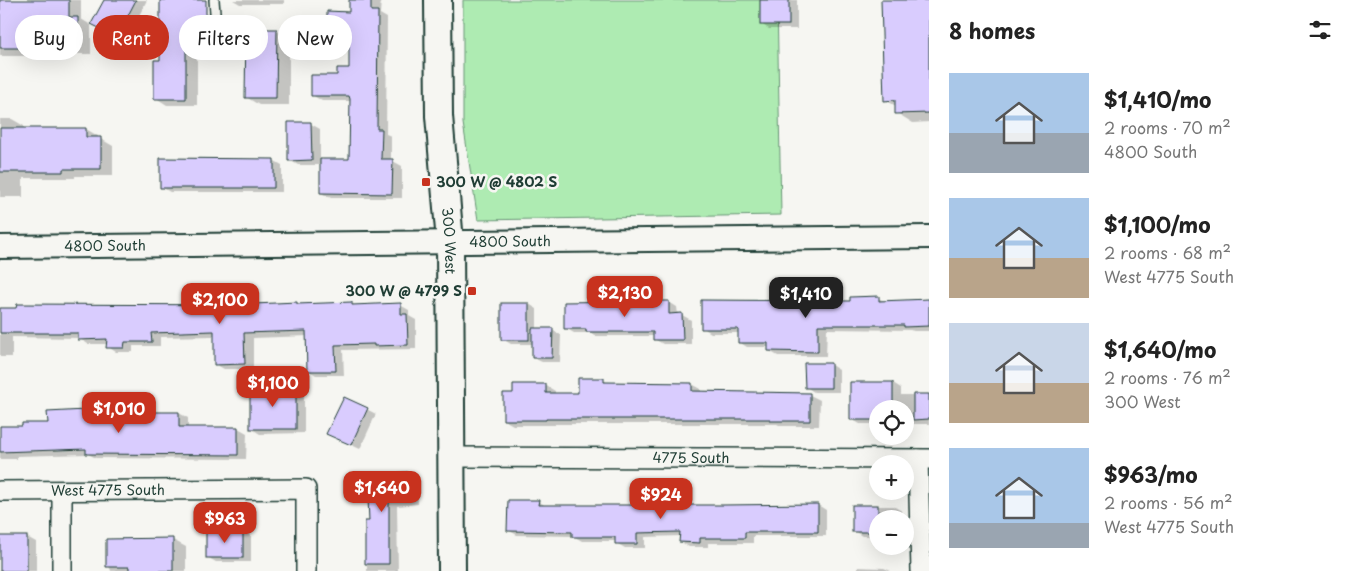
<!DOCTYPE html>
<meta charset="utf-8">
<style>
:root{--surface:#fff;--page:#f2f2f2;--text:#222;--muted:#767676;--accent:#c8321e}
body{margin:0;font-family:"Playpen Sans",sans-serif;background:var(--page);color:var(--text);height:100vh;display:flex;flex-direction:column;font-size:19px;white-space:nowrap}
*{box-sizing:border-box;margin:0}
p{font-size:16px;color:var(--muted)}
.icon{flex:none;width:28px;height:28px;fill:none;stroke:currentColor;stroke-width:2;stroke-linecap:round;stroke-linejoin:round}
.map{position:relative;flex:1;overflow:hidden}
.side{display:flex;flex-direction:column;background:var(--surface);width:425px}
.side>*{flex:none}
.top-card{position:absolute;left:15px;top:15px;width:475px;height:45px;display:flex;gap:10px}
.tools{position:absolute;left:869px;top:400px;display:grid;gap:10px}
.tools a{display:grid;place-items:center;width:45px;height:45px;border-radius:50%;background:var(--surface);box-shadow:0 5px 20px #0002;font-size:25px}
.price{position:absolute;translate:-50% -42px;padding:0 11px;border-radius:10px;background:var(--accent);color:#fff;font-size:16px;line-height:32px;filter:drop-shadow(0 1px 2px #0008)}
.price::after{content:'';position:absolute;left:50%;top:30px;width:15px;height:11px;margin-left:-8px;background:inherit;clip-path:polygon(0 0,100% 0,50% 100%)}
.price.selected{background:#222;color:#fff}
ul{padding:0;list-style:none}
li{display:flex;align-items:center;gap:15px;height:125px;padding:0 20px}
li span{display:grid;place-items:center;flex:none;width:140px;height:100px;border-radius:0px;color:#555}
li>.icon{margin-inline-start:auto}
span .icon{width:60px;height:60px;fill:#fffc;stroke-width:1}
li b{font-size:21px}
h2{display:flex;justify-content:space-between;align-items:center;height:60px;padding:0 20px;font-size:21px}
.chip{padding:0 18px;border-radius:22px;background:var(--surface);box-shadow:0 5px 20px #0002;font-size:18px;line-height:45px}
.chip.selected{background:var(--accent);color:#fff}
main{display:flex;flex:1;min-height:0}
.map>svg:first-child{display:block}
.green{fill:#aeebb2;stroke:#669473}
.shadow{fill:#0003}
.building{fill:#d9ccfe;stroke:#1f3d34}
.lines{fill:none;stroke-linecap:round;stroke-linejoin:round}
.service-casing{stroke:#1f3d34;stroke-width:12}
.minor-casing{stroke:#1f3d34;stroke-width:22}
.tertiary-casing{stroke:#1f3d34;stroke-width:26}
.secondary-casing{stroke:#1f3d34;stroke-width:30}
.service{stroke:#f6f6f2;stroke-width:9}
.minor{stroke:#f6f6f2;stroke-width:19}
.tertiary{stroke:#f6f6f2;stroke-width:22}
.secondary{stroke:#f6f6f2;stroke-width:26}
.poi-dot{fill:#c8321e;stroke:#f6f6f2;stroke-width:2}
.labels{text-anchor:middle;stroke-width:5;stroke-linejoin:round;paint-order:stroke}
.poi-label{font-size:14px;font-weight:bold;fill:#1f3d34;stroke:#f6f6f2;text-anchor:start}
.street-label{font-size:14px;fill:#1f3d34;stroke:#f6f6f2}
</style>
<main>
<div class="map">
<svg width="929" height="571" viewBox="0 0 929 571">
<rect width="100%" height="100%" fill="#f6f6f2"/>
<filter id="ink" filterUnits="userSpaceOnUse"><feTurbulence type="fractalNoise" baseFrequency=".02" numOctaves="2"/><feDisplacementMap in="SourceGraphic" scale="10" xChannelSelector="R" yChannelSelector="G"/><feConvolveMatrix kernelMatrix="1 2 1 2 8 2 1 2 1" color-interpolation-filters="sRGB"/></filter>
<g filter="url(#ink)">
<path class="green" d="M463,0H777L781,215L478,220L463,123Z"/>
<g class="shadow">
<path d="M0,0H81V19L91,25V54H26V56H0Z"/>
<path d="M105,0H147L126,41L102,29Z"/>
<path d="M233,0H284V4H240Z"/>
<path d="M350,0H381L380,14L387,18L386,134L391,136V160L402,166V198H331L321,193V165H298L289,160L311,124L320,129V160H351V101H322L312,95L350,70V38L338,37L329,32L350,13Z"/>
<path d="M761,0H797V29H769L761,24Z"/>
<path d="M883,0H929V122L913,123L897,113L896,106L885,100Z"/>
<path d="M161,28L197,35V105H167L156,98L162,61Z"/>
<path d="M276,30L289,38V105H259L246,97Z"/>
<path d="M0,119H12L24,126V129H86L98,136V139H101L113,146V176H75V178H23V197H0Z"/>
<path d="M273,160L282,165V192H170L161,187Z"/>
<path d="M878,298L886,302L929,300V331H914L910,330L827,329L826,356H778L769,351V347H747L739,342V333H711L703,328Z"/>
<path d="M669,302L677,307L678,315H682L691,320V344H663L654,339V336H596L591,333H574L565,328Z"/>
<path d="M296,304L299,305L352,304L357,306L400,305L409,310V316L416,320V349L343,350L344,375H316L308,370V336L253,338V369H224L215,364V336L160,337V346H133V352H116L108,347V344H88L80,339V338L12,337V357H0V309L255,306Z"/>
<path d="M529,304L537,309V329L552,330L561,335L560,362H542L533,358V344H511L502,339Z"/>
<path d="M831,365L839,370V392H814L806,387Z"/>
<path d="M603,380L610,384H692L701,389V393L810,395L820,400L819,426H781L777,424H555V425H513L504,420L515,394L545,385L555,391V394H579Z"/>
<path d="M893,383L901,388V395H929V424H905V409H878V424H860L851,419Z"/>
<path d="M295,389L304,394V433L260,434L252,429Z"/>
<path d="M345,398L376,414L360,449L337,438Z"/>
<path d="M123,407L132,412V413H179L188,418V428H238L247,433L246,459L96,458L88,454L17,456V459H0V428H23L49,424L87,412Z"/>
<path d="M408,473L417,478L418,504L397,506L398,571H367L366,522H370Z"/>
<path d="M538,501L546,506L818,505L826,510V536H753V543H708V547H689L681,542V536L645,537V548H625L616,543V541H582L573,536L517,535L508,530Z"/>
<path d="M854,506H893L902,511V519H878V536H862L854,531Z"/>
<path d="M243,531L251,536V562H216L207,557Z"/>
<path d="M27,537L36,542V571H0Z"/>
<path d="M173,540L186,547V571H111L110,568L108,566Z"/>
<path d="M858,567L884,568L891,571H858Z"/>
</g>
<g class="building">
<path d="M0,0H69V17H78V48H0Z"/>
<path d="M104,0H136L117,37L91,24Z"/>
<path d="M160,0H206V40H186V99H154V60H160Z"/>
<path d="M349,0H371V11H378L377,129H382L381,159H393L392,194L320,193V159H349L350,99L349,96H311V75H337V68H349V33H327V11L349,12Z"/>
<rect x="760" y="0" width="29" height="25"/>
<path d="M881,0H929V113L895,114V100L884,101Z"/>
<path d="M246,29H277L276,98H245Z"/>
<path d="M288,122H311L312,160L288,161Z"/>
<path d="M0,128H86V137H101V169H63V172H0Z"/>
<path d="M160,158L274,159V188H160Z"/>
<path d="M879,296V301L929,299V326L904,327V325H818V352L768,351V343H738V329H701V300L850,301V297Z"/>
<path d="M632,301H669V314L682,313L683,340H653V332H586V329H564V302Z"/>
<path d="M297,302V304L352,302V305L401,303V314H407L408,345L374,346V344L335,345L336,371H307L306,331L244,333L245,364L214,365V331L151,333L152,342H125L124,348H106L107,339L78,340V333H0V308H16L17,304L254,305V304Z"/>
<rect x="501" y="303" width="28" height="37"/>
<path d="M532,328H553L552,358H532Z"/>
<path d="M804,363H831V388H805Z"/>
<path d="M578,378H604V382L692,383V391L810,393V421H770V419H546V420H503V393H513V384H546V393H578Z"/>
<path d="M850,382H893V409H878V420H850Z"/>
<rect x="250" y="388" width="46" height="41"/>
<path d="M913,394H929V419L913,420Z"/>
<path d="M344,397L368,408L351,445L326,434Z"/>
<path d="M85,406H124V412H179V427H238V455L86,454V449L0,452V426H22V423H48L47,412L86,410Z"/>
<path d="M408,472L410,500L389,501V564H365V521H369L367,474Z"/>
<path d="M508,500H539L538,505H723L818,504V532H745V538H700V543L679,542L680,532L637,533V544H615V537H572V532L507,531Z"/>
<rect x="852" y="505" width="26" height="27"/>
<rect x="206" y="530" width="37" height="28"/>
<rect x="0" y="536" width="27" height="35"/>
<path d="M173,538V571H129V567H106V539Z"/>
</g>
<g class="lines">
<defs>
<path id="service" d="M214,0L217,38"/>
<g id="minor">
<path id="s1" d="M452,457L929,459"/>
<path d="M918,459L921,571"/>
<path id="s2" d="M0,491L306,489V571"/>
<path d="M62,491V571"/>
</g>
<g id="tertiary">
<path id="s3" d="M0,247L929,237"/>
</g>
<g id="secondary">
<path id="s4" d="M438,0L439,116L450,242L452,571"/>
</g>
</defs>
<use href="#service" class="service-casing"/>
<use href="#minor" class="minor-casing"/>
<use href="#tertiary" class="tertiary-casing"/>
<use href="#secondary" class="secondary-casing"/>
<use href="#service" class="service"/>
<use href="#minor" class="minor"/>
<use href="#tertiary" class="tertiary"/>
<use href="#secondary" class="secondary"/>
</g>
</g>
<g class="poi-dot">
<rect x="421" y="177" width="10" height="10" rx="2.5"/>
<rect x="467" y="286" width="10" height="10" rx="2.5"/>
</g>
<g class="labels">
<g class="poi-label">
<text x="436" y="187">300 W @ 4802 S</text>
<text x="462" y="296" text-anchor="end">300 W @ 4799 S</text>
</g>
<g class="street-label">
<text dy="5" stroke="none"><textPath href="#s4" startOffset="241">300 West</textPath></text>
<text dy="5" stroke="none"><textPath href="#s3" startOffset="510">4800 South</textPath></text>
<text dy="5" stroke="none"><textPath href="#s3" startOffset="105">4800 South</textPath></text>
<text dy="5" stroke="none"><textPath href="#s1" startOffset="239">4775 South</textPath></text>
<text dy="5" stroke="none"><textPath href="#s2" startOffset="108">West 4775 South</textPath></text>
</g>
</g>
</svg>
<div class="tools">
<a><svg class="icon" aria-label="locate" viewBox="0 0 24 24"><circle cx="12" cy="12" r="6"/><path d="M12 2v4M12 18v4M2 12h4M18 12h4"/></svg></a>
<a>+</a>
<a>−</a>
</div>
<b class="price" style="left:625px;top:318px">$2,130</b>
<b class="price selected" style="left:806px;top:319px">$1,410</b>
<b class="price" style="left:220px;top:325px">$2,100</b>
<b class="price" style="left:273px;top:408px">$1,100</b>
<b class="price" style="left:119px;top:434px">$1,010</b>
<b class="price" style="left:382px;top:513px">$1,640</b>
<b class="price" style="left:661px;top:520px">$924</b>
<b class="price" style="left:225px;top:544px">$963</b>
<div class="top-card">
<a class="chip">Buy</a>
<a class="chip selected">Rent</a>
<a class="chip">Filters</a>
<a class="chip">New</a>
</div>
</div>
<section class="side">
<h2>8 homes<svg class="icon" aria-label="filters" viewBox="0 0 24 24"><path d="M4 7h16M4 17h16"/><circle cx="9" cy="7" r="2"/><circle cx="15" cy="17" r="2"/></svg></h2>
<ul>
<li><span style="background:linear-gradient(#a9c7e8 60%,#9aa5b1 0)"><svg class="icon" aria-label="home" viewBox="0 0 24 24"><path d="M3 11l9-7 9 7M6 9v11h12V9"/></svg></span><div><b>$1,410/mo</b><p>2 rooms · 70 m²</p><p>4800 South</p></div></li>
<li><span style="background:linear-gradient(#a9c7e8 60%,#b9a48a 0)"><svg class="icon" aria-label="home" viewBox="0 0 24 24"><path d="M3 11l9-7 9 7M6 9v11h12V9"/></svg></span><div><b>$1,100/mo</b><p>2 rooms · 68 m²</p><p>West 4775 South</p></div></li>
<li><span style="background:linear-gradient(#c9d6e8 60%,#b9a48a 0)"><svg class="icon" aria-label="home" viewBox="0 0 24 24"><path d="M3 11l9-7 9 7M6 9v11h12V9"/></svg></span><div><b>$1,640/mo</b><p>2 rooms · 76 m²</p><p>300 West</p></div></li>
<li><span style="background:linear-gradient(#a9c7e8 75%,#9aa5b1 0)"><svg class="icon" aria-label="home" viewBox="0 0 24 24"><path d="M3 11l9-7 9 7M6 9v11h12V9"/></svg></span><div><b>$963/mo</b><p>2 rooms · 56 m²</p><p>West 4775 South</p></div></li>
</ul>
</section>
</main>
